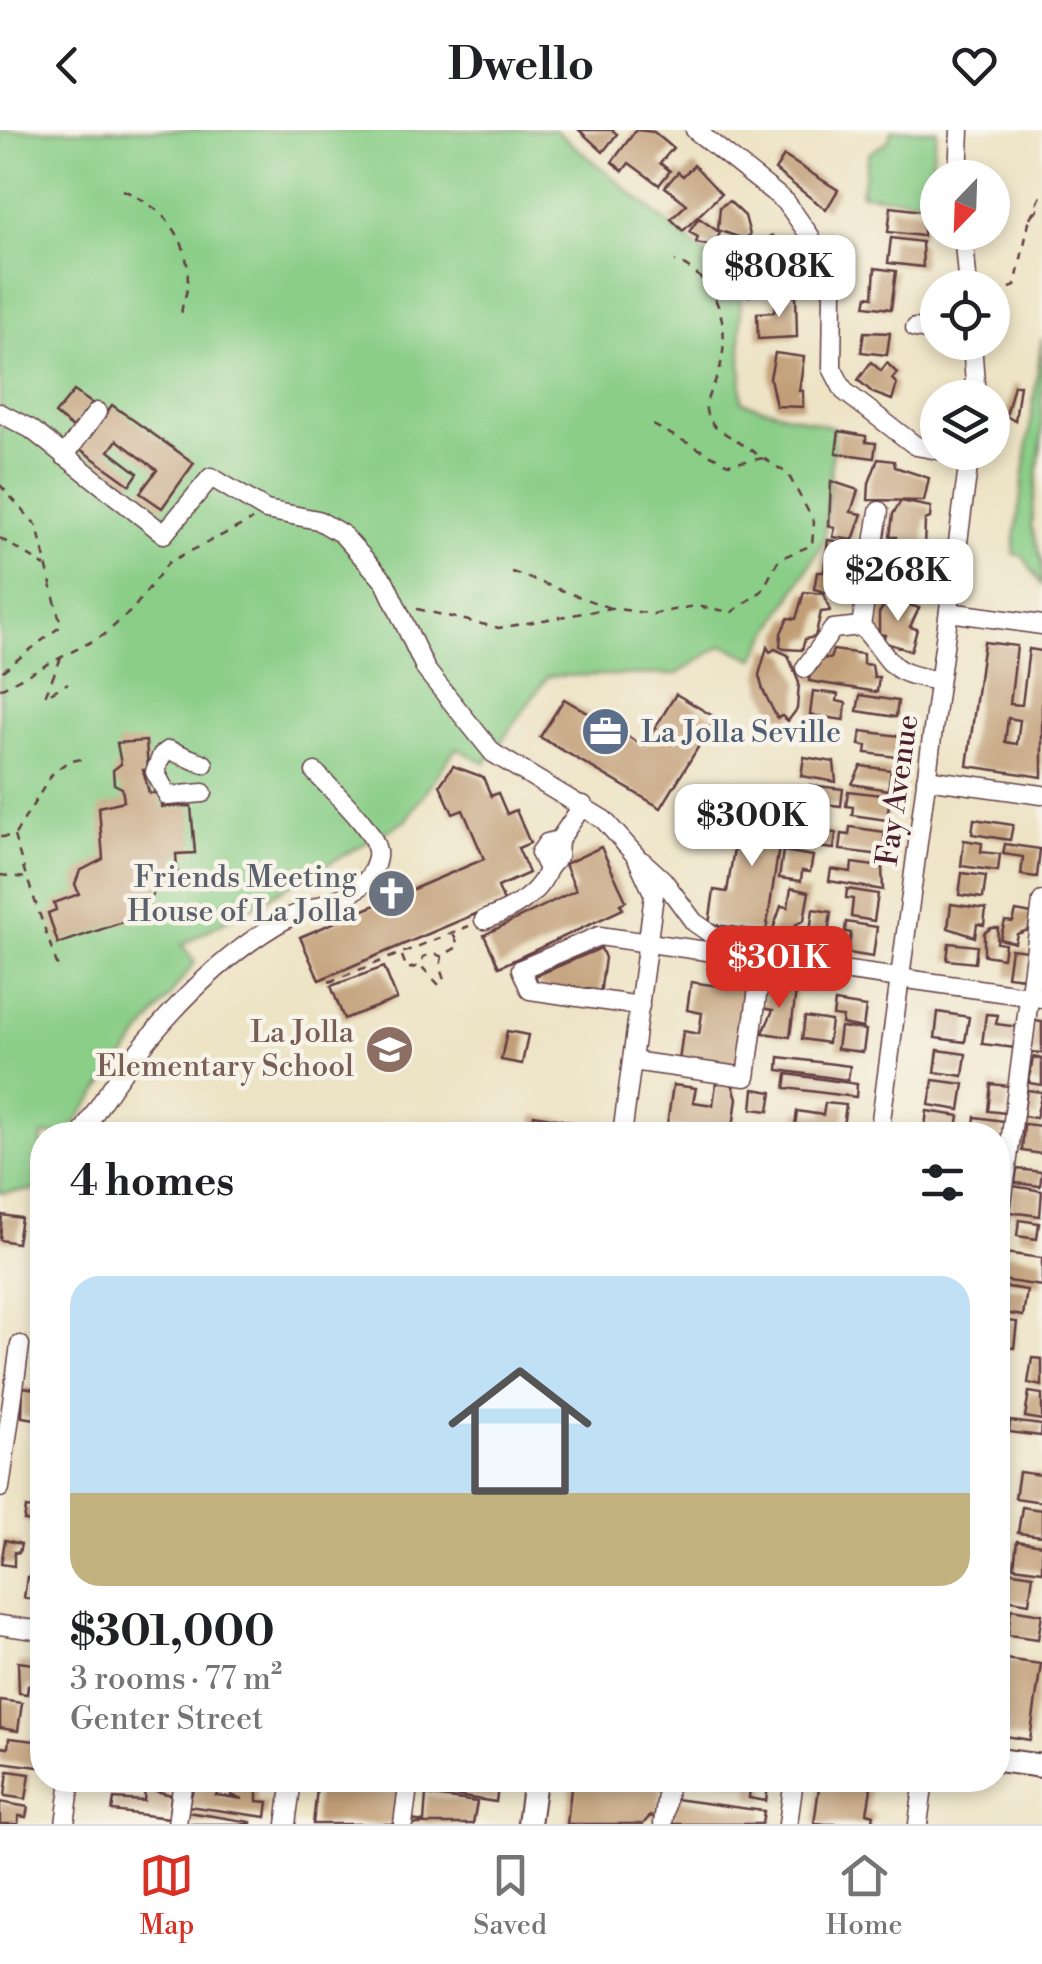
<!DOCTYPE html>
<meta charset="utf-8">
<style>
:root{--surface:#fff;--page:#f2f2f2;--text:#202124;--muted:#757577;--line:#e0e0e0;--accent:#d93025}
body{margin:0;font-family:"Libre Bodoni",serif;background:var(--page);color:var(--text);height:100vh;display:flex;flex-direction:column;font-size:38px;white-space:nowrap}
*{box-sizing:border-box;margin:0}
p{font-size:32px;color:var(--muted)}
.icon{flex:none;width:55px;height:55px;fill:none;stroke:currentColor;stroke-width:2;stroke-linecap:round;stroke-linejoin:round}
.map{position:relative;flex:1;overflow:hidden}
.panel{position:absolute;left:30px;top:992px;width:980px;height:670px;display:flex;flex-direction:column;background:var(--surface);border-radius:40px;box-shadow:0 5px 15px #0003}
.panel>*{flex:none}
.needle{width:65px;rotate:203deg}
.fabs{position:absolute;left:920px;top:30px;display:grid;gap:20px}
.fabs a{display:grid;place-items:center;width:90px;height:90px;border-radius:50%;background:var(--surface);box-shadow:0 5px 15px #0003;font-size:50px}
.price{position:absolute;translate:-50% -85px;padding:0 22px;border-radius:20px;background:#fff;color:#222;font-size:32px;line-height:65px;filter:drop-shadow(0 2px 5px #0008)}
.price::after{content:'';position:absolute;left:50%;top:60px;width:30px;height:22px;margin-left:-15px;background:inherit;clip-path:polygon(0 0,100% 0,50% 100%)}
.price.selected{background:var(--accent);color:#fff}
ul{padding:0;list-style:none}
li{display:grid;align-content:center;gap:20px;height:530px;padding:0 40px}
li span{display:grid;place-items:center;height:310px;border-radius:30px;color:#555}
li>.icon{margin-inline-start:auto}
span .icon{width:180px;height:180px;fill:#fffc;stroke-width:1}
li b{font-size:42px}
h2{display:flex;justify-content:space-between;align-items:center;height:120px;padding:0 40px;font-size:42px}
header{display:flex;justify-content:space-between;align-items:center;height:130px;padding:0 40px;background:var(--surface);font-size:45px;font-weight:800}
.dock{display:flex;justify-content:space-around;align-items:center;height:140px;border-top:2px solid var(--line);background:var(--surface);font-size:28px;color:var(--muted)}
.dock a{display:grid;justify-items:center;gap:5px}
.dock .selected{color:var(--accent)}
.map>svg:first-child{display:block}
.green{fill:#8ace88;stroke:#6a765a;stroke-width:2.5}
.building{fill:#c19e77;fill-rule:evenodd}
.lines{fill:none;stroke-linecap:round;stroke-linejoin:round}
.minor-casing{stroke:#623c42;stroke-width:21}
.major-casing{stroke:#623c42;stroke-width:26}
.path{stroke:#623c42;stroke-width:2.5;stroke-dasharray:8 8;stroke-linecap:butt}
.minor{stroke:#fff;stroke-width:18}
.major{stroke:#fff;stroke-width:22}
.labels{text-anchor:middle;stroke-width:9;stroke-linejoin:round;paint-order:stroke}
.service-label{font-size:30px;fill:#4e5e75;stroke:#f7f3e8;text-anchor:start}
.street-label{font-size:30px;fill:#4a1f2b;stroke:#f7f3e8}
.worship-label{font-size:30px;fill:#5b616d;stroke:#f7f3e8;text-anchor:end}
.education-label{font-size:30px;fill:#785e54;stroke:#f7f3e8;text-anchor:end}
</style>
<header><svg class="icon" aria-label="back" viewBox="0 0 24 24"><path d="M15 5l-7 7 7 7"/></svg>Dwello<svg class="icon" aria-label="heart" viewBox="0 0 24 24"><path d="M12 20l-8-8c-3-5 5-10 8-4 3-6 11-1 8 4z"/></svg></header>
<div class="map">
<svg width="1042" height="1694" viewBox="0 0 1042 1694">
<rect width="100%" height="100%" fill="#f7f3e8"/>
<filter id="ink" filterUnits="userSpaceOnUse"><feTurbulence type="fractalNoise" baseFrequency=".01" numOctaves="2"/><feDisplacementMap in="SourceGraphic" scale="20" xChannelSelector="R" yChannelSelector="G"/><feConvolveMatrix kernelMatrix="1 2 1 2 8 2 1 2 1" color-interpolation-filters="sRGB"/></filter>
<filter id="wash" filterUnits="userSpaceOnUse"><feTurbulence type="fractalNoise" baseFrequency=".0048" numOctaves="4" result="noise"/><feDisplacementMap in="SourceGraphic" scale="40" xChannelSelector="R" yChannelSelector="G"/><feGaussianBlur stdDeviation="2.25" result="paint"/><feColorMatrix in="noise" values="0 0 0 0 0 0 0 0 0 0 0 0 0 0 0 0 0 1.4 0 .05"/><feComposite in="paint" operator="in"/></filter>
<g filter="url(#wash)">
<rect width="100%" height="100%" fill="#ede3c5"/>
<g class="green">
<path d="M0,0H555L740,153L742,272L835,298L824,411L754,529L723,515L677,544L548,546L486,633L456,618L405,691L182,815L195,832L66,1005H42V1045L35,1060L0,1063Z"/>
<path d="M891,0H937L926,71L861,64L869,24L889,10Z"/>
<path d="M1042,208V305L1031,395L1042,432V455L1023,426L1013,424Z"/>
</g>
<g id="blocks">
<g class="building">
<path d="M579,0H612L617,4L603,22Z"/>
<path d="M636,0L654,2L673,18L660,33L670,41L659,55L629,33L623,41L612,32Z"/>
<path d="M784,26L838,60L826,80L775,40Z"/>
<path d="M694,35L721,64L683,101L671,89L687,74L665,57L678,42L683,46Z"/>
<path d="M729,71L745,86L750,105L744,109L718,100L720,77Z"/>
<path d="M891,77L923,81V106L888,102Z"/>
<path d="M699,88L720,103L713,116L696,113L698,107L689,102Z"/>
<path d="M772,105L783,117L770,129L772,136L780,133L785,157L749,166L740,139L750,136V119Z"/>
<path d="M891,108L922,112L923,137L888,133Z"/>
<path d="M875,138L896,141L891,179L865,176L867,166L873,167Z"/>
<path d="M796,166L797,207L758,209L757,183L774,182L778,167Z"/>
<path d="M864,202L890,203L887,225L861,222Z"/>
<path d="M775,223L804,227L799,261H803V277L776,276L770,248Z"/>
<path d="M871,232L881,241L887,233L897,243L892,249L897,254L892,270L873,263L858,250Z"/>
<path d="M1014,255H1020L1015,291L1006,286Z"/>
<path d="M74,261L93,274L73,298L55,284Z"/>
<path d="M112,275L194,333L162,378L140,363L157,340L117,310L109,321L138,343L130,355L80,319Z"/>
<path d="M839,301L866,306V312L876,313L874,328L836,323Z"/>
<path d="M878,329L894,331L895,337L929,348L924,371L868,370L869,353Z"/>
<path d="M831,351L858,360L851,382L862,384L853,410L833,407L835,398L829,396Z"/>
<path d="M901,371L931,377L930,388L925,390L924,420L895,415L896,407H890L893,384Z"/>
<path d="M828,410L856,414L855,440L846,439V462L840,466L814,459L817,442H824Z"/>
<path d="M894,420L925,426L923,438L918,440L917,469L889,465L890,457H884L886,433L887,428H893Z"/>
<path d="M804,462L824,464L830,481L821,482L815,507L805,509L802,520L784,519L780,517L781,503L788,488L796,489Z"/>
<path d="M889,468L919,478L910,497L917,499L911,521L883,512L885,505L879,504V483Z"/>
<path d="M984,512L1017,516L1010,574L1022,575L1029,519L1042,521V647L967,636ZM1008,588L1020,590L1017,614L1005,612Z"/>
<path d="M767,517L770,522L775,519L788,525L799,553L797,579L788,591L782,586L777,588L763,560L759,545Z"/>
<path d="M833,520L863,524V534L872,535L874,547H879L877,562L809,551L811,538L816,539L822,528L830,529Z"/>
<path d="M813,561L838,564L837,571L846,573L844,590L810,585Z"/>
<path d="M676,564L716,588L661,678L540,607L564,569L644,616Z"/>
<path d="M860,565L898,571L896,587L857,581Z"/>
<path d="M861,601L900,606L897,627L866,623L867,616L859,615Z"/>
<path d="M146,611L148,640H143L149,663H161L162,677L191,676L195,723L176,724L178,755L158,756L138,787L58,814L48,783L56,780L54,773L79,764L75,754L80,741L103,729L99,677L124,671L122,658L114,654L113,640L121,634L117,613Z"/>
<path d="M804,627L834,632L836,652L801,646Z"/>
<path d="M453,636L483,647L491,666L498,663L507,684L516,680L530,713L518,718L529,743L498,757L504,772L319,850L300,807L484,729L463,680L453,684L440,655Z"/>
<path d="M861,636L891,640L888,660L852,654Z"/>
<path d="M810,655L843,659L841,676L808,672Z"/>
<path d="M761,659L787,664L766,802L709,794L714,760L727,762L738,693L755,696Z"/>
<path d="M848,661L890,666L887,690L852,685L853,677L846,676Z"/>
<path d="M974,689L1013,695L1010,710L972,704Z"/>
<path d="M850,697L885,702L882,725L840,720L842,704L849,705Z"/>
<path d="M804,699L836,703L834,719L802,715Z"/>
<path d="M964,710L982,713L981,722L1000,724L998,741L961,736Z"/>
<path d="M1005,714L1040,719L1037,747L1021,745L1023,727L1003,724Z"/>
<path d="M601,717L626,771L620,774L623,779L499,837L484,805L576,760L565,734Z"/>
<path d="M783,721L813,726L810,742L802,741L801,751L779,748Z"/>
<path d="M852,733L882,737L883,760L829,751L831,739L851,742Z"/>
<path d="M962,743L986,746L983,768L959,765Z"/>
<path d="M791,758L809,762L804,790L795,795L792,809L771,805L781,776L788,777Z"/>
<path d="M847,759L878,764L874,791L851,787L853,769L846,768Z"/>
<path d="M951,774L986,779L984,795L977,794L975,807L948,798Z"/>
<path d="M813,779L831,782L827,812L809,810Z"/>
<path d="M1016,781L1032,784L1028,800L1017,804L1015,813L1000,809L1005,791L1013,792Z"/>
<path d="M846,792L877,797L873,827L848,823L851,803L845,802Z"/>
<path d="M991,798H998L997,813L1005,814L1003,828L984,825V803Z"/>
<path d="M949,813L977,816L975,833L947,830Z"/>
<path d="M601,818L605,828L600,865L540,857L535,846Z"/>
<path d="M1011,819L1028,821L1024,848L1007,846Z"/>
<path d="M384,837L397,869L344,889L331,856Z"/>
<path d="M691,852L753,861L742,940L679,931L683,901L699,904L702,883L687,880Z"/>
<path d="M764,857L796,861L790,907L763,903L773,880L762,878Z"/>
<path d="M835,872L866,877L863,898L842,894L843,887L833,886Z"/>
<path d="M938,882L969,887L965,912L935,908Z"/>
<path d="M986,884L998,885L996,894L1019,897L1016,918L982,914Z"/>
<path d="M805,887L831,891L828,913L802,909Z"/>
<path d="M1035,891L1042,892V923L1031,922Z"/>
<path d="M840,897L866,900L863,922L837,919Z"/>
<path d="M507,901L528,905L522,934L501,930Z"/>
<path d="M938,920L966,924L963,946L935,942Z"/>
<path d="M779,927L850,936L848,950L778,940Z"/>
<path d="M1033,927L1042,929V955L1029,953Z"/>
<path d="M787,944L857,954L856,967L785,958Z"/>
<path d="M933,950L964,954L960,980L929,975Z"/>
<path d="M722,952L732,953L737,968L732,1005L667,995L673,955L696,958L693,972L713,975L716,954Z"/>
<path d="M991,954L1009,956L1006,983L988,981Z"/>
<path d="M754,959L772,962L769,981L752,979Z"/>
<path d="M1027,960L1042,962L1036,988L1023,986Z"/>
<path d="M825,973L846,975L842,1003L795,996L797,981L823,985Z"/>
<path d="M927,981L959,986L956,1005H924Z"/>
<path d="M534,985L573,992L571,1005H531Z"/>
<path d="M975,987L1004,991L1000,1020L998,1005H973Z"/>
<path d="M1024,994L1042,996V1024L1022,1021Z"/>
<path d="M1017,1039L1042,1042L1040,1056L1015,1053Z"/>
<path d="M1013,1056L1042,1061L1040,1086L1010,1082Z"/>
<path d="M2,1085L21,1088L17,1113L0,1110Z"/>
<path d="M1019,1090L1039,1093L1037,1109L1017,1106Z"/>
<path d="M1004,1123L1042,1128V1156L1001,1150Z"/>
<path d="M1001,1156L1027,1160L1023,1186L998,1182Z"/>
<path d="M998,1190L1017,1192L1014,1218L998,1216Z"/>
<path d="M1032,1228L1042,1229V1256L1028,1253Z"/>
<path d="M23,1257L42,1260L36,1289L22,1287Z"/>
<path d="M1029,1262L1042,1264V1290L1025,1287Z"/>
<path d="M1010,1291L1042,1295L1041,1306L1009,1302Z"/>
<path d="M1019,1342L1042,1345V1372L1015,1368Z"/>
<path d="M1022,1377L1042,1380V1406L1018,1403Z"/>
<path d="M26,1378L42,1380V1408L31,1406L33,1392L24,1391Z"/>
<path d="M5,1410L21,1414L19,1423L14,1422V1436L1,1434Z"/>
<path d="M1017,1411L1042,1415V1441L1014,1437Z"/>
<path d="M1000,1440L1033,1445L1029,1473L1006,1469L1008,1452L999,1451Z"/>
<path d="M27,1447L42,1449V1471L24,1468Z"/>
<path d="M1011,1479L1042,1484L1038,1509L1008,1505Z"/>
<path d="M998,1528L1041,1534L1030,1610L998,1605Z"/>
<path d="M18,1532L42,1535V1558L28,1556L27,1564L19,1563Z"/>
<path d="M0,1570L22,1573L18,1601L0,1598Z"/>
<path d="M9,1608L36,1611L35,1620L42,1621L39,1637L0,1632V1617L8,1618Z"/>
<path d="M8,1641L30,1644L26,1669L5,1666Z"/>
<path d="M196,1650H223L216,1665L243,1669L231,1665L233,1654H257V1671L268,1672L266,1687L188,1676Z"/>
<path d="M318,1650L399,1656L395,1694H313Z"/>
<path d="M417,1650H499L496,1672L416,1660Z"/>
<path d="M572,1650H662L658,1689L650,1686L643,1694H567Z"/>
<path d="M719,1650H769L766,1671L749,1668L750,1657Z"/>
<path d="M820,1650H865L871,1659L867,1683L874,1685L872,1694H814Z"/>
<path d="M145,1658L171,1665L169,1688L112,1681L114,1669L144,1671Z"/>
<path d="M426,1665L477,1672L473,1694H410L411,1690L424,1692Z"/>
<path d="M675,1669L764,1681L762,1694H672Z"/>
<path d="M0,1672L28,1677L26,1687L19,1686L18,1694H0Z"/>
<path d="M187,1682L251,1692V1694H186Z"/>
</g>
</g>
</g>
<g filter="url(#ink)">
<use href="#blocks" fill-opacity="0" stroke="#623c42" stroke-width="2.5"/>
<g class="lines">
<defs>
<g id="minor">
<path d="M695,0L786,72L810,106L833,163L832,238L844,261L916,316L938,320"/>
<path d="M958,48L960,0"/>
<path d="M963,102L968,158"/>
<path d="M915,198L938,202"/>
<path d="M972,212L976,268"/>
<path d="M0,283L31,299L164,404L211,347L266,380L318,390L342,404L385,452L426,540L493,623L604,690L636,726L654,765L622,1005"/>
<path d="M64,326L97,282"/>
<path d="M879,381L861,496C896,533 882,541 939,551"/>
<path d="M949,482L1042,495"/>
<path d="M805,538L833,499L861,496"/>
<path d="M926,649L1042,665"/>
<path d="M203,663L168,666L155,642L162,625L169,620L204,634"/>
<path d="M559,710L547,713L540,723L548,739L558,726L559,710L583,675"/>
<path d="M642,731L663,750L694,792L737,822"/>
<path d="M484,790C509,781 539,766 548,739"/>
<path d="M640,876L530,860L521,839L599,806L1042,868"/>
<path d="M632,931L746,947L762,829"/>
<path d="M81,1005C129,924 203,835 286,789C317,772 370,771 377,727C381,703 332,661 315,642"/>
<path d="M879,1005L970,322"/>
<path d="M998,1104L1042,771"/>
<path d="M0,1358L20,1215"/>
<path d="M0,1495L42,1501"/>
<path d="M65,1694L71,1650"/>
<path d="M177,1694L183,1650"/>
<path d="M286,1694L292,1650"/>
<path d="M403,1694L409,1650"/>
<path d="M663,1694L669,1650"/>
<path d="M788,1694L794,1650"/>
<path d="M918,1694L924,1650"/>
</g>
<g id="major">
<path d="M998,1630L1042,1636"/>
<path d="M529,1694L535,1650"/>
</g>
</defs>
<use href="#minor" class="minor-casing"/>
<use href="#major" class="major-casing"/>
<g class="path">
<path d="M123,60C165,78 193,110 187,159C185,171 179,178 183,190"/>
<path d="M1030,88L1042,64"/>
<path d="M995,164L1015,156L1030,88L1042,75"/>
<path d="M653,295L728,334L765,328"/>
<path d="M0,355L37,396L61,496L0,543"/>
<path d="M0,408L45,436"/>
<path d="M512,442L610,478"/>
<path d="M417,479L499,498L611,478L653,484L695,476L732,482L762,461L779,429L812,415L814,392L788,344L715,297C710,290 705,285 706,276C707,263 717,251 720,238C731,195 718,149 675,131"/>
<path d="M61,528L45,566L68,553"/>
<path d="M0,559L104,505L133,479L169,432L252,390"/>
<path d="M14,706L26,746"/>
<path d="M0,707L14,706L52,644L67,632L86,628"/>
<path d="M0,745L27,748L59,840"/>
<path d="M402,826L407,839L420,836"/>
<path d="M442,827L434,823L423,827L421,836L439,855L444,850L440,838L442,826L459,816L453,804"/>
<path d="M329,852L469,796"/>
</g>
<use href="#minor" class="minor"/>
<use href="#major" class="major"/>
</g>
</g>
<defs>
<symbol id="office-disc" viewBox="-11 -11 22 22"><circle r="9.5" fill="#5c6f8a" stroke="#f7f3e8"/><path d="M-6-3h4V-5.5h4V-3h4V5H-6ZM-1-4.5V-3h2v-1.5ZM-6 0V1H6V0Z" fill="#fff"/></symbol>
<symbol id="church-disc" viewBox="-11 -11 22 22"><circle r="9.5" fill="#6b7280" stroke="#f7f3e8"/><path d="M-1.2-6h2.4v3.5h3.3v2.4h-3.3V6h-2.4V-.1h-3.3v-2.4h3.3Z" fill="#fff"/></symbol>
<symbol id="school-disc" viewBox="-11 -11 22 22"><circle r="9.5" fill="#8d6e63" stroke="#f7f3e8"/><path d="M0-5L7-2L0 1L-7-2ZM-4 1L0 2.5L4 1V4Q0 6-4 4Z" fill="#fff"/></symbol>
</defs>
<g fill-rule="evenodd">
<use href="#office-disc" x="578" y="574" width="55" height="55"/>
<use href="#church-disc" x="364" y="736" width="55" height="55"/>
<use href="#school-disc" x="362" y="892" width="55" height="55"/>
</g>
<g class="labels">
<g class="service-label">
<text x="641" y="612">La Jolla Seville</text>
</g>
<g class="street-label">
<text transform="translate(897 660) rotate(-82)" y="10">Fay Avenue</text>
</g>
<g class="worship-label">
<text x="357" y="757">Friends Meeting<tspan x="357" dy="34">House of La Jolla</tspan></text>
</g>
<g class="education-label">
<text x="354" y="912">La Jolla<tspan x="354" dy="34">Elementary School</tspan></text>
</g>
</g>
</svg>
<div class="fabs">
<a><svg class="needle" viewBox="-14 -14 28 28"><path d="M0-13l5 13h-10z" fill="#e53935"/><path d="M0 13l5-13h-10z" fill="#757577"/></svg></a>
<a><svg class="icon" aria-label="locate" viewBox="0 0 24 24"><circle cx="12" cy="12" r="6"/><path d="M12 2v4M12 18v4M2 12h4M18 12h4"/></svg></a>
<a><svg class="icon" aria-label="layers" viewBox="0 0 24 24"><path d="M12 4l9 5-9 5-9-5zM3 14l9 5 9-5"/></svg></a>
</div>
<b class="price" style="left:779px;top:190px">$808K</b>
<b class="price" style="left:898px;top:494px">$268K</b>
<b class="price" style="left:752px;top:739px">$300K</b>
<b class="price selected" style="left:779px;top:881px">$301K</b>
<section class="panel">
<h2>4 homes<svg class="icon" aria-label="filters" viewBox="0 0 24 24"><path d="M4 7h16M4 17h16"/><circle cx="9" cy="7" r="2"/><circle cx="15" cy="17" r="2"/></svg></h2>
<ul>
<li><span style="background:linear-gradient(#bfe0f5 70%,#c2b280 0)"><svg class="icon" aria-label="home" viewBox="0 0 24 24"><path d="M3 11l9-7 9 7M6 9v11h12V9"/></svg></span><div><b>$301,000</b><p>3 rooms · 77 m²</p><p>Genter Street</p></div></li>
</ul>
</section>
</div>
<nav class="dock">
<a class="selected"><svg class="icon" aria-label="map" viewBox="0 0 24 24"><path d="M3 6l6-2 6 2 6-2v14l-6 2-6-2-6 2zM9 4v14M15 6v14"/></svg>Map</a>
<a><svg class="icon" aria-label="saved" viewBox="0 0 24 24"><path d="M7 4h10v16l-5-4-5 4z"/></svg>Saved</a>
<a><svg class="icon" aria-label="home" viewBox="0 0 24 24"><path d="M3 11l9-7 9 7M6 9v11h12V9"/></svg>Home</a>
</nav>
